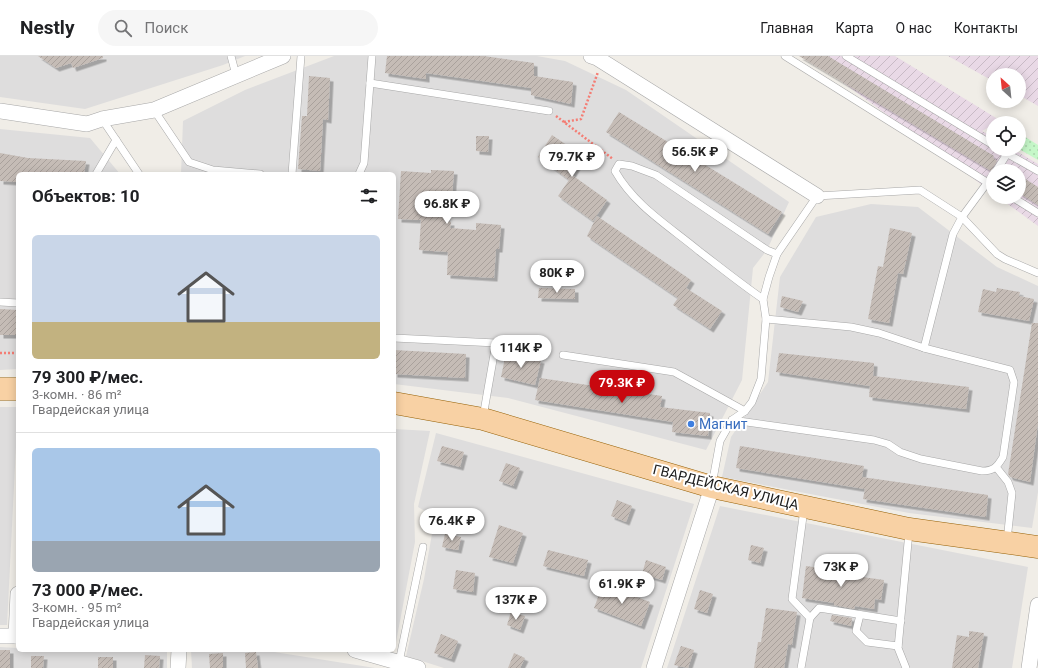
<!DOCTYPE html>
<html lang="ru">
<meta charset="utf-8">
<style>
:root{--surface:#fff;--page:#f6f6f6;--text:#202124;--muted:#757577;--line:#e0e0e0;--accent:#c8080f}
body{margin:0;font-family:Roboto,sans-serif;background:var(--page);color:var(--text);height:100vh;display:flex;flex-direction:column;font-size:15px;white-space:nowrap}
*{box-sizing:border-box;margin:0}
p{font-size:13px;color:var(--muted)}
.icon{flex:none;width:22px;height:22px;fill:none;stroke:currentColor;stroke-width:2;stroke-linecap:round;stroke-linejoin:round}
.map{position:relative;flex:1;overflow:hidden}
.panel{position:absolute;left:16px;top:116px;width:380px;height:480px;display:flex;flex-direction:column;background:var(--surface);border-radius:6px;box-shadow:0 2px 10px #0003}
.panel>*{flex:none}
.needle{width:26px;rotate:333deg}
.tools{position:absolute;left:986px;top:12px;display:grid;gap:8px}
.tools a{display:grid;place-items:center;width:40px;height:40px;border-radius:50%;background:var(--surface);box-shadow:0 2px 10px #0003;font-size:20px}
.price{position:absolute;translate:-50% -34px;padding:0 9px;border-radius:14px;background:#fff;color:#222;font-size:13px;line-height:26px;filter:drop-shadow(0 1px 2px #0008)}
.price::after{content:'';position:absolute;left:50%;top:24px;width:12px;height:9px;margin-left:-6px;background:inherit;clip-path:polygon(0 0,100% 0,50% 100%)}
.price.selected{background:var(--accent);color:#fff}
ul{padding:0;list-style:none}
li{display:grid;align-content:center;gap:8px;height:212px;padding:0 16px}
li+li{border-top:1px solid var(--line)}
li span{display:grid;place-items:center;height:124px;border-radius:6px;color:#555}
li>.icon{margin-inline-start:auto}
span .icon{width:72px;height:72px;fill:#fffc;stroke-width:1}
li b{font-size:17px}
h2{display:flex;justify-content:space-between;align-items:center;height:48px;padding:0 16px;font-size:17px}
header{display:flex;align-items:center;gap:24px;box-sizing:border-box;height:56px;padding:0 20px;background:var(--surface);border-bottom:1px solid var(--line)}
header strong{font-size:19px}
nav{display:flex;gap:22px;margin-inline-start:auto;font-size:14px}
.search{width:280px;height:36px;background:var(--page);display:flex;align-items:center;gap:10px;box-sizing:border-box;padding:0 14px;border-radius:22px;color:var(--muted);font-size:15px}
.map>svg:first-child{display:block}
.residential{fill:#dedddd}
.industrial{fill:url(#industrial-furrows)}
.park{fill:url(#park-dots)}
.building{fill:url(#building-hatch);filter:url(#shadow)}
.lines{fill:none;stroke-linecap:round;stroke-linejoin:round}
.service-casing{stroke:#a7a7a7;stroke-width:8}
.minor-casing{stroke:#a7a7a7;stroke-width:16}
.primary-casing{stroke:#966106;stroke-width:23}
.path{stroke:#f47d74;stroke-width:2.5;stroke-dasharray:2 2;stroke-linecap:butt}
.service{stroke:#fff;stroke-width:7}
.minor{stroke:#fff;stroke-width:15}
.primary{stroke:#f8d1a4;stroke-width:22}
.shop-dot{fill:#3f7fe0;stroke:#fff;stroke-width:1.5}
.labels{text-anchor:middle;stroke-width:4;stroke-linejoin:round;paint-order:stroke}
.shop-label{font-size:14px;fill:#366cbe;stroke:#fff;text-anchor:start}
.street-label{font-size:14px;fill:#202020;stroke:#fff}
</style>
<header>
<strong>Nestly</strong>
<div class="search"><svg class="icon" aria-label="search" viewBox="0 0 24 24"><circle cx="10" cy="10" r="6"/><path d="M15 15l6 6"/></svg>Поиск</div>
<nav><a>Главная</a><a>Карта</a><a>О нас</a><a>Контакты</a></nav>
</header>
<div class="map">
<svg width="1038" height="612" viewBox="0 0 1038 612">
<defs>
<pattern id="industrial-furrows" width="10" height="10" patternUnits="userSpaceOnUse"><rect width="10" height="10" fill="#e9d9e6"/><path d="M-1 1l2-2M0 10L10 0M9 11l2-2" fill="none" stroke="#c8bac5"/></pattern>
<pattern id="park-dots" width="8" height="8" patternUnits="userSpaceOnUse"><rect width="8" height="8" fill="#c6f8c9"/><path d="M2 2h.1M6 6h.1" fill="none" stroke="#aad4ac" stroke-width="1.8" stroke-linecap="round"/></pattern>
<pattern id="building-hatch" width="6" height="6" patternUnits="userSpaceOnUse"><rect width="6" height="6" fill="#c5bcb6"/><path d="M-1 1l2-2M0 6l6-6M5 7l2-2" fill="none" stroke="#a9a19c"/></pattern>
<filter id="shadow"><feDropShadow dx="3.5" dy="3.5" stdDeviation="0" flood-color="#0004"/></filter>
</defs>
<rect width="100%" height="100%" fill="#f0ede7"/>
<g class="residential">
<path d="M0,0H245L223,9L85,53L0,41Z"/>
<path d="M334,0H537L565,5L626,34L789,146L767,194L753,212L742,324L706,394L508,342L394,328V118H181L183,65L245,34Z"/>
<path d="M0,73L90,82L120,118H18V313L0,314Z"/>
<path d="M871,148L918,151L997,211L1038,230V436L1032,472L909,457L722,421L731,381L768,326L780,221L816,161Z"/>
<path d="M0,351H18L7,569H0Z"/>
<path d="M394,373L430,375L414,448L415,486L396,586H394Z"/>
<path d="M436,377L694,448L641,612H444L406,600L424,523L435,461L418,451Z"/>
<path d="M720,450L1028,511L1012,612H667Z"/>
<path d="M0,591L18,592V594H167V612H0Z"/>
<path d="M191,594L268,595L375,612H192Z"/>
</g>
<g class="industrial">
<path d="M804,0H895L1001,65L993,67V69L982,75L993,81V93H1013L1038,108V170L998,141H1019V115H993V137L818,8Z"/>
<path d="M948,0H1038V50L1019,39V19H993V25Z"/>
</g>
<path class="park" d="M1019,77L1038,89V104L1019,93Z"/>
<g class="building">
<path d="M38,0H103V2L73,12L71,7L56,12Z"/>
<path d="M387,0H484L534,7V20L573,26L571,48L531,39V32L426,17V23L385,17Z"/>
<path d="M799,0H828L994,100L993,102L997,105L991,115Z"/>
<path d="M309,20L330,22L328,64L323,63L320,115L298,113L302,60H307Z"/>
<path d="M619,56L782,156L768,178L606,76Z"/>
<path d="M552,79L583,100L571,120L572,119L607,144L593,165L558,140L569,124L538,101Z"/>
<path d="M476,80H489L488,96L476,95Z"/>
<path d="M0,97L28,102L86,105L84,118H18V126L0,125Z"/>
<path d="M431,114L454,115L452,140H448L446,166H451L450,172L476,174V167L501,169L499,193H496L494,222L447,219L448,196L419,194L421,164L398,163L401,115L431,117Z"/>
<path d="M1019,119L1038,131V149L1019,137Z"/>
<path d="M597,160L691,224L686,232L722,255L710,273L673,249L678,242L587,180Z"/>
<path d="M890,172L912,177L903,218L898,217L889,267L868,263L878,210L883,211Z"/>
<path d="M539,232L575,233V243L538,242Z"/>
<path d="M997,232L1020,236L1019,240L1034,243L1029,265L978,256L983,233L996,236Z"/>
<path d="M782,240L803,245L798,256L780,251Z"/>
<path d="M0,253L18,254V279H0Z"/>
<path d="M1032,267H1038V367L1030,426L1010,421L1008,418Z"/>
<path d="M394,294L466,298L465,322L394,318Z"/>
<path d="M506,297L541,304L535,329L501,321Z"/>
<path d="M779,297L874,307L873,320L969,331L966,353L869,341L870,330L776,316Z"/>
<path d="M540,322L662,340L660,351L710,357L708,380L672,376L673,366L535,344Z"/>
<path d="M442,390L464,396L460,411L437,405Z"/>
<path d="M740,390L864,410L862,421L988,439L986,461L863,443L865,433L736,412Z"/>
<path d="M506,407L520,412L513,430L499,425Z"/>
<path d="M617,444L632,450L626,466L611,460Z"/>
<path d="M499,469L523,477L513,507L489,501Z"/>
<path d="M445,478L461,481L458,494L442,491Z"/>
<path d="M751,489L764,492L760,507L748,504Z"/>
<path d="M548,494L588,504L584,520L543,510Z"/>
<path d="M646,504L666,511L662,524L642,518Z"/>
<path d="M806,510L842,515L841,518L884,524L881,544L875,543L874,553L855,550L854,553L834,549V547L802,542Z"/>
<path d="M456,514L475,517L473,536L453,533Z"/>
<path d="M603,528L650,546L641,570L594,552Z"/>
<path d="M700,534L713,538L707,557L694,553Z"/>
<path d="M766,552L797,556L792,589L788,588L784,612H754L758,586H761Z"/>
<path d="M511,556L525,560L520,574L507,569Z"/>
<path d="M832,559L852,562L851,570L830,565Z"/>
<path d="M969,575L984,577L978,612H952L957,579L969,581Z"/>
<path d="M441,578L458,585L451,603L434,597Z"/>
<path d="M681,590L694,594L688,612L674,609Z"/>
<rect x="0" y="594" width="10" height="18"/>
<path d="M256,596L258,612H246L245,597Z"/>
<path d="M223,597V612H210L209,598Z"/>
<path d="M514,597L525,602L520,612H508Z"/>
<path d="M145,599L160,600L159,612H144Z"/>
<path d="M31,600H44L43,612H31Z"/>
<rect x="98" y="601" width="15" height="11"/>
</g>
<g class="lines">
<defs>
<g id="service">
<path d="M231,0L236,19"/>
<path d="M785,0L993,130"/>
<path d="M846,0L993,89"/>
<path d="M370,27L549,55"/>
<path d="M154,54L189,106L213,114L260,118"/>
<path d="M102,63L139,118"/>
<path d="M999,93L1038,115"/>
<path d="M996,115L1007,98"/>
<path d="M96,118L116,84"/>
<path d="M292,118L301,0"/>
<path d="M359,118L364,107L372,0"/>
<path d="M1012,141L1038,157"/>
<path d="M763,243C741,228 720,211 699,195C669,170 635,150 615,115L619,108L632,110L656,119L767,194L777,198L817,140L920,134L962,161L997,198L1005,203L1038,217"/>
<path d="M0,246L18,247"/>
<path d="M766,263L851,271L879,277L924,292L953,178L962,161L993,119"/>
<path d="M394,282L496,287L483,361"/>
<path d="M563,299L674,316L745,355"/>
<path d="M732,364L874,384L888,388L900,396L921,403L982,415C994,415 997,411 1003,401L1014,326L1010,314L924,292"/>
<path d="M996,411L1008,426L1012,437L1007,485"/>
<path d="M712,429L720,385L732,364L745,355L752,346L761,323L766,263L763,243L769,221L777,198"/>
<path d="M804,453L792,543L810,562"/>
<path d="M860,559L856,575L867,586L898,590"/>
<path d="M399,606L423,491"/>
<path d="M801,612L810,562L819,552L901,565"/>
<path d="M906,612L898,592L909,476"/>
</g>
<g id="minor">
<path d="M591,0L597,2L817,140"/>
<path d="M0,55L87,68L102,63L154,54L283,0"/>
<path d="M0,580H18"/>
<path d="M16,580L18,538"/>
<path d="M355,594L418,612"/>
<path d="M178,612L179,594"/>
<path d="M654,612L712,431"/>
<path d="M1029,612L1038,549"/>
</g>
<g id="primary">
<path d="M0,333H18"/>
<path d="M394,347L483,363L712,431L909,473L1038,491"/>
</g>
</defs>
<use href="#service" class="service-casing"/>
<use href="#minor" class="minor-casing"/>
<use href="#primary" class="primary-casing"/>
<g class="path">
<path d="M556,60L613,103"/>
<path d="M564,66L581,63L598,16"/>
<path d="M0,297H18"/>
</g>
<use href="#service" class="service"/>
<use href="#minor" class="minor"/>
<use href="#primary" class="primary"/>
</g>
<circle class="shop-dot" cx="691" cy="368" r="4"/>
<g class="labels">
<g class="shop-label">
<text x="699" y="373">Магнит</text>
</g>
<g class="street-label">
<text transform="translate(726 431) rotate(14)" y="5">ГВАРДЕЙСКАЯ УЛИЦА</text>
</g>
</g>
</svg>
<div class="tools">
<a><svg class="needle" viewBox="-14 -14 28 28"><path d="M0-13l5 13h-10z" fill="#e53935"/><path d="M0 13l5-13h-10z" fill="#757577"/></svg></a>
<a><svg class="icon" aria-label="locate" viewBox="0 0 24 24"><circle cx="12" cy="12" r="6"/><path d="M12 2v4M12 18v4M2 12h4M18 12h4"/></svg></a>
<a><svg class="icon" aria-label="layers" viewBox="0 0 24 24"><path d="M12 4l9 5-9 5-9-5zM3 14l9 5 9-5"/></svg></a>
</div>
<b class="price" style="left:695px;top:117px">56.5K ₽</b>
<b class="price" style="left:572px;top:122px">79.7K ₽</b>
<b class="price" style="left:447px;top:169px">96.8K ₽</b>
<b class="price" style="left:557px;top:238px">80K ₽</b>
<b class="price" style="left:521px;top:313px">114K ₽</b>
<b class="price selected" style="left:622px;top:348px">79.3K ₽</b>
<b class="price" style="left:452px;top:486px">76.4K ₽</b>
<b class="price" style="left:841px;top:532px">73K ₽</b>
<b class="price" style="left:622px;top:549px">61.9K ₽</b>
<b class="price" style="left:516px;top:565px">137K ₽</b>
<section class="panel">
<h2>Объектов: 10<svg class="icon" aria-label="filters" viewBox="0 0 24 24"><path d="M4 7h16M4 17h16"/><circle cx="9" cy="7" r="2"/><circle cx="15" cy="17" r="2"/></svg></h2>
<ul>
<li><span style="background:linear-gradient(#c9d6e8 70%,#c2b280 0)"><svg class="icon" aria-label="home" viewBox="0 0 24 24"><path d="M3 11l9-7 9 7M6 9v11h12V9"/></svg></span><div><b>79 300 ₽/мес.</b><p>3-комн. · 86 m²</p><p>Гвардейская улица</p></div></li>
<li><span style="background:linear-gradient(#a9c7e8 75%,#9aa5b1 0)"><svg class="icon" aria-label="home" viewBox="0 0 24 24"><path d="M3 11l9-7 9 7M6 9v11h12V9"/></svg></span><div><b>73 000 ₽/мес.</b><p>3-комн. · 95 m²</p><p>Гвардейская улица</p></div></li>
</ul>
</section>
</div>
